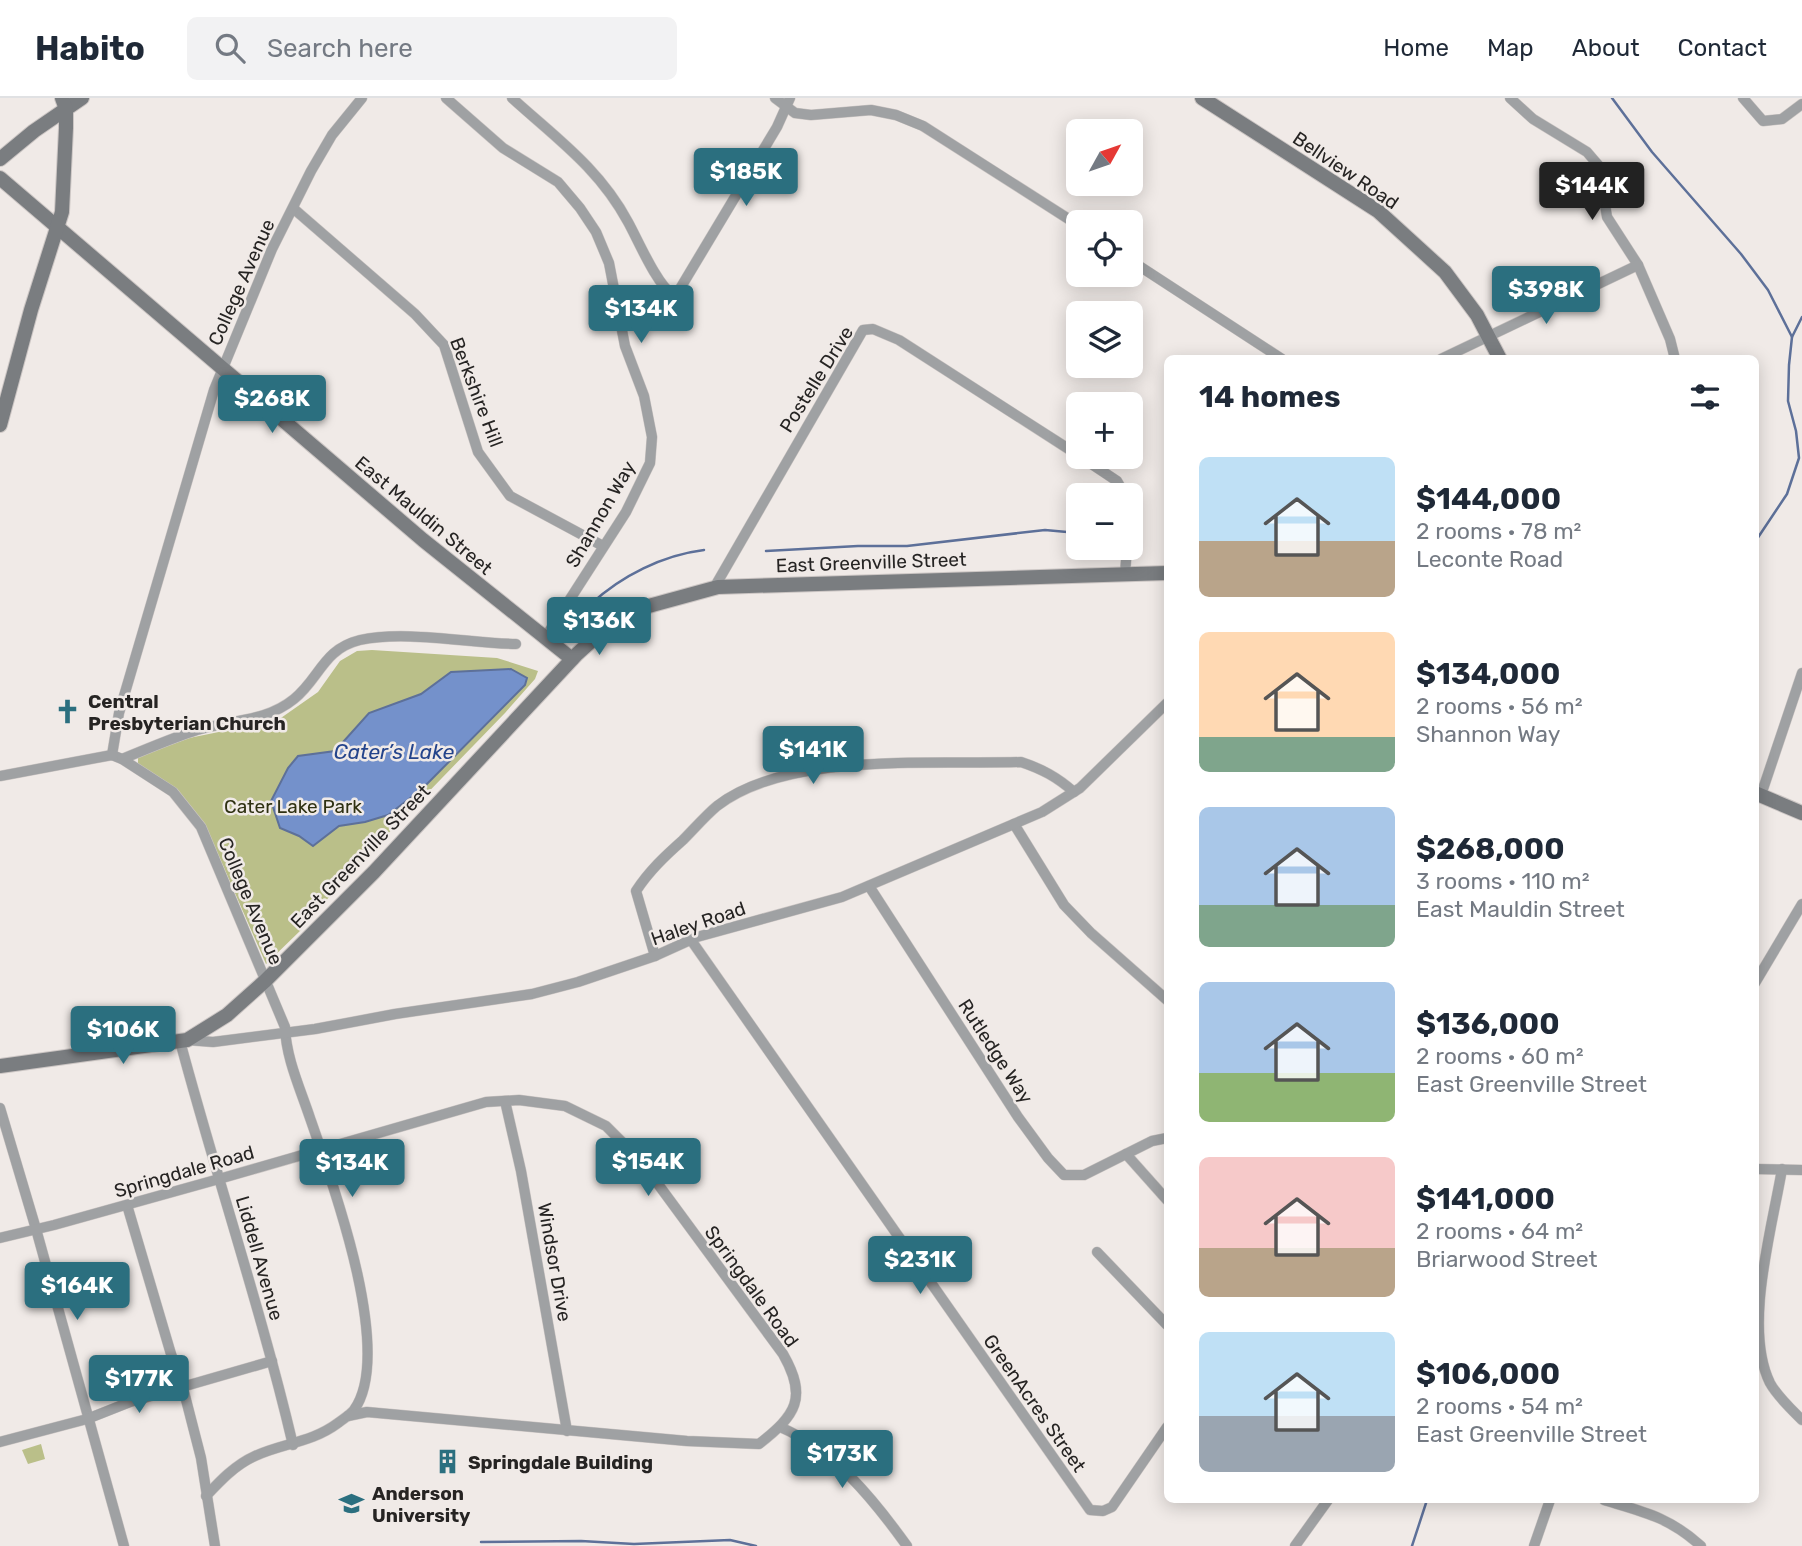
<!DOCTYPE html>
<meta charset="utf-8">
<style>
:root{--surface:#fff;--page:#f2f2f3;--text:#1f2937;--muted:#747a83;--line:#e0e1e3;--accent:#2b6f7f}
body{margin:0;font-family:Rubik,sans-serif;background:var(--page);color:var(--text);height:100vh;display:flex;flex-direction:column;font-size:26px;white-space:nowrap}
*{box-sizing:border-box;margin:0}
p{font-size:23px;color:var(--muted)}
.icon{flex:none;width:38px;height:38px;fill:none;stroke:currentColor;stroke-width:2;stroke-linecap:round;stroke-linejoin:round}
.map{position:relative;flex:1;overflow:hidden}
.panel{position:absolute;left:1164px;top:257px;width:595px;height:1148px;display:flex;flex-direction:column;background:var(--surface);border-radius:10px;box-shadow:0 4px 18px #0003}
.panel>*{flex:none}
.needle{width:46px;rotate:50deg}
.buttons{position:absolute;left:1066px;top:21px;display:grid;gap:14px}
.buttons a{display:grid;place-items:center;width:77px;height:77px;border-radius:10px;background:var(--surface);box-shadow:0 4px 18px #0003;font-size:35px}
.price{position:absolute;translate:-50% -60px;padding:0 16px;border-radius:7px;background:var(--accent);color:#fff;font-size:23px;line-height:46px;filter:drop-shadow(0 2px 4px #0008)}
.price::after{content:'';position:absolute;left:50%;top:42px;width:21px;height:16px;margin-left:-10px;background:inherit;clip-path:polygon(0 0,100% 0,50% 100%)}
.price.on{background:#222;color:#fff}
ul{padding:0;list-style:none}
li{display:flex;align-items:center;gap:21px;height:175px;padding:0 35px}
li span{display:grid;place-items:center;flex:none;width:196px;height:140px;border-radius:10px;color:#555}
li>.icon{margin-inline-start:auto}
span .icon{width:84px;height:84px;fill:#fffc;stroke-width:1}
li b{font-size:30px}
h2{display:flex;justify-content:space-between;align-items:center;height:84px;padding:0 35px;font-size:30px}
header{display:flex;align-items:center;gap:42px;box-sizing:border-box;height:98px;padding:0 35px;background:var(--surface);border-bottom:2px solid var(--line)}
header strong{font-size:33px}
nav{display:flex;gap:38px;margin-inline-start:auto;font-size:24px}
.search{width:490px;height:63px;background:var(--page);display:flex;align-items:center;gap:18px;box-sizing:border-box;padding:0 24px;border-radius:10px;color:var(--muted);font-size:26px}
.map>svg:first-child{display:block}
.green{fill:#babf89}
.water{fill:#7491cb;stroke:#5d7099;stroke-width:2}
.lines{fill:none;stroke-linecap:round;stroke-linejoin:round}
.stream{stroke:#5d7099;stroke-width:2.5}
.street-casing{stroke:#ccc6c4;stroke-width:11}
.secondary-casing{stroke:#ccc6c4;stroke-width:16}
.street{stroke:#9fa1a3;stroke-width:10}
.secondary{stroke:#7a7d80;stroke-width:14}
.labels{text-anchor:middle;stroke-width:5;stroke-linejoin:round;paint-order:stroke}
.street-label{font-size:19px;fill:#262423;stroke:#f0eae7}
.poi-label{font-size:19px;font-weight:bold;fill:#262423;stroke:#f0eae7;text-anchor:start}
.park-label{font-size:19px;fill:#2f3112;stroke:#f0eae7}
.water-label{font-size:21px;font-style:italic;fill:#24448b;stroke:#f0eae7}
</style>
<header>
<strong>Habito</strong>
<div class="search"><svg class="icon" aria-label="search" viewBox="0 0 24 24"><circle cx="10" cy="10" r="6"/><path d="M15 15l6 6"/></svg>Search here</div>
<nav><a>Home</a><a>Map</a><a>About</a><a>Contact</a></nav>
</header>
<div class="map">
<svg width="1802" height="1448" viewBox="0 0 1802 1448">
<rect width="100%" height="100%" fill="#f0eae7"/>
<g class="green">
<path d="M372,552L497,560L538,573L535,581L505,615L346,779L302,831L266,866L210,738L189,706L138,666V659L189,640L278,622L318,594L340,563L357,553Z"/>
<path d="M41,1346L45,1361L28,1366L22,1352Z"/>
</g>
<path class="water" d="M511,571L527,580L525,587L422,691L388,717L365,724L339,728L313,748L299,738L280,730L271,703L288,670L298,658L335,653L369,615L421,596L451,574Z"/>
<g class="lines">
<g class="stream">
<path d="M1612,0L1652,54L1741,156L1768,192L1792,239"/>
<path d="M1755,444L1787,396L1799,360L1796,333L1788,303L1789,267L1792,239L1802,219"/>
<path d="M766,453L858,448H907L1045,432L1078,435"/>
<path d="M565,535C575,526 581,515 591,506C621,478 663,457 704,452"/>
<path d="M481,1444L581,1443L634,1446L730,1442L756,1448"/>
<path d="M1412,1448L1427,1402"/>
</g>
<defs>
<g id="street">
<path d="M446,0L503,50L558,84L580,110L596,134L609,165L625,248L644,298L652,339L650,365L626,414L545,540"/>
<path d="M512,0C556,40 599,70 628,124C638,142 657,187 673,197L678,194L777,29L790,0"/>
<path d="M775,0L795,15L811,17L871,12L896,17L923,28L1078,127"/>
<path d="M1510,0L1533,21L1587,54L1599,68L1607,119L1638,167L1670,241L1675,261"/>
<path d="M1743,0L1763,23L1782,21L1802,6"/>
<path d="M294,111L415,216L444,247L478,354L510,398L603,448"/>
<path d="M1130,162L1282,261"/>
<path d="M1441,261L1638,167"/>
<path d="M1081,359L1117,383L1125,397"/>
<path d="M1125,476L1127,450"/>
<path d="M714,490L863,232L873,231L899,242L1078,357"/>
<path d="M112,657L122,661L173,694L201,729L285,929C286,960 300,990 310,1020C332,1083 395,1255 354,1312C350,1317 343,1321 338,1325C311,1345 283,1345 255,1358C235,1367 220,1383 206,1398"/>
<path d="M112,657L119,615L214,292L272,151L311,73L332,37L362,0"/>
<path d="M122,661C147,651 172,640 197,632C230,622 266,624 294,601C320,580 323,551 360,542C404,532 470,545 516,546"/>
<path d="M0,678L112,657"/>
<path d="M1761,697L1802,575"/>
<path d="M1014,726L1064,807L1091,835L1167,902"/>
<path d="M869,788L1018,1019L1048,1060L1064,1077H1084L1152,1043L1167,1040"/>
<path d="M691,842L1090,1412L1103,1413L1112,1409L1167,1329"/>
<path d="M655,858L636,793C649,773 665,758 683,742C694,731 705,718 717,708C788,653 934,667 1021,664C1042,671 1057,679 1074,694"/>
<path d="M1755,885L1802,806"/>
<path d="M187,942L213,944L315,931L395,916L532,896L578,884L655,858L697,839L842,799L1042,714L1080,690L1167,605"/>
<path d="M180,943C216,1078 261,1211 293,1347"/>
<path d="M505,1003L521,1073L567,1333"/>
<path d="M0,1010L36,1131L124,1448"/>
<path d="M1126,1056L1167,1102"/>
<path d="M1755,1071L1802,1072"/>
<path d="M1782,1071C1772,1131 1743,1230 1770,1285C1777,1298 1791,1311 1802,1322"/>
<path d="M127,1107L171,1256L183,1290L201,1360L215,1448"/>
<path d="M0,1140L54,1127L219,1081L486,1004L519,1002L565,1008L606,1028L641,1063L783,1256C808,1300 796,1317 759,1346L687,1343L367,1314L348,1318"/>
<path d="M1097,1154L1167,1227"/>
<path d="M780,1329C834,1352 874,1402 907,1448"/>
<path d="M0,1344L87,1321L130,1304L272,1263"/>
<path d="M1604,1402C1644,1414 1669,1419 1701,1448"/>
<path d="M1295,1448L1328,1402"/>
<path d="M1534,1448L1550,1402"/>
</g>
<g id="secondary">
<path d="M1202,0L1378,113L1445,174L1477,217L1500,261"/>
<path d="M0,61L34,33L82,0"/>
<path d="M0,80L423,442L572,561"/>
<path d="M0,327L31,212L62,114L66,30V11L62,0"/>
<path d="M1755,695L1802,715"/>
<path d="M0,968L187,942L227,917L265,883L374,774L577,556L609,527L645,509L718,489L1167,475"/>
</g>
</defs>
<use href="#street" class="street-casing"/>
<use href="#secondary" class="secondary-casing"/>
<use href="#street" class="street"/>
<use href="#secondary" class="secondary"/>
</g>
<defs>
<symbol id="church-bare" viewBox="-9 -9 18 18"><path d="M-1.2-6h2.4v3.5h3.3v2.4h-3.3V6h-2.4V-.1h-3.3v-2.4h3.3Z" fill="#2b6f7f" stroke="#f0eae7" stroke-width="2.5" paint-order="stroke"/></symbol>
<symbol id="building-bare" viewBox="-9 -9 18 18"><path d="M-4-6H4V6H1V3H-1V6H-4ZM-2.5-4.3h1.7v1.8h-1.7ZM.8-4.3h1.7v1.8H.8ZM-2.5-1h1.7V.8h-1.7ZM.8-1h1.7V.8H.8Z" fill="#2b6f7f" stroke="#f0eae7" stroke-width="2.5" paint-order="stroke"/></symbol>
<symbol id="university-bare" viewBox="-9 -9 18 18"><path d="M0-5L7-2L0 1L-7-2ZM-4 1L0 2.5L4 1V4Q0 6-4 4Z" fill="#2b6f7f" stroke="#f0eae7" stroke-width="2.5" paint-order="stroke"/></symbol>
</defs>
<g fill-rule="evenodd">
<use href="#church-bare" x="50" y="596" width="35" height="35"/>
<use href="#building-bare" x="430" y="1346" width="35" height="35"/>
<use href="#university-bare" x="334" y="1388" width="35" height="35"/>
</g>
<g class="labels">
<g class="street-label">
<text transform="translate(1346 72) rotate(34)" y="7">Bellview Road</text>
<text transform="translate(241 184) rotate(-66)" y="7">College Avenue</text>
<text transform="translate(816 281) rotate(-58)" y="7">Postelle Drive</text>
<text transform="translate(477 294) rotate(69)" y="7">Berkshire Hill</text>
<text transform="translate(600 416) rotate(-60)" y="7">Shannon Way</text>
<text transform="translate(424 417) rotate(40)" y="7">East Mauldin Street</text>
<text transform="translate(871 464) rotate(-2)" y="7">East Greenville Street</text>
<text transform="translate(360 758) rotate(-46)" y="7">East Greenville Street</text>
<text transform="translate(251 803) rotate(67)" y="7">College Avenue</text>
<text transform="translate(698 825) rotate(-19)" y="7">Haley Road</text>
<text transform="translate(996 953) rotate(57)" y="7">Rutledge Way</text>
<text transform="translate(184 1073) rotate(-16)" y="7">Springdale Road</text>
<text transform="translate(260 1160) rotate(74)" y="7">Liddell Avenue</text>
<text transform="translate(555 1164) rotate(80)" y="7">Windsor Drive</text>
<text transform="translate(752 1188) rotate(54)" y="7">Springdale Road</text>
<text transform="translate(1035 1305) rotate(55)" y="7">GreenAcres Street</text>
</g>
<g class="poi-label">
<text x="88" y="610">Central<tspan x="88" dy="22">Presbyterian Church</tspan></text>
<text x="468" y="1371">Springdale Building</text>
<text x="372" y="1402">Anderson<tspan x="372" dy="22">University</tspan></text>
</g>
<g class="park-label">
<text x="293" y="715">Cater Lake Park</text>
</g>
<g class="water-label">
<text x="394" y="661">Cater’s Lake</text>
</g>
</g>
</svg>
<div class="buttons">
<a><svg class="needle" viewBox="-14 -14 28 28"><path d="M0-13l5 13h-10z" fill="#e53935"/><path d="M0 13l5-13h-10z" fill="#747a83"/></svg></a>
<a><svg class="icon" aria-label="locate" viewBox="0 0 24 24"><circle cx="12" cy="12" r="6"/><path d="M12 2v4M12 18v4M2 12h4M18 12h4"/></svg></a>
<a><svg class="icon" aria-label="layers" viewBox="0 0 24 24"><path d="M12 4l9 5-9 5-9-5zM3 14l9 5 9-5"/></svg></a>
<a>+</a>
<a>−</a>
</div>
<b class="price" style="left:746px;top:110px">$185K</b>
<b class="price on" style="left:1592px;top:124px">$144K</b>
<b class="price" style="left:1546px;top:228px">$398K</b>
<b class="price" style="left:641px;top:247px">$134K</b>
<b class="price" style="left:272px;top:337px">$268K</b>
<b class="price" style="left:599px;top:559px">$136K</b>
<b class="price" style="left:813px;top:688px">$141K</b>
<b class="price" style="left:123px;top:968px">$106K</b>
<b class="price" style="left:648px;top:1100px">$154K</b>
<b class="price" style="left:352px;top:1101px">$134K</b>
<b class="price" style="left:920px;top:1198px">$231K</b>
<b class="price" style="left:77px;top:1224px">$164K</b>
<b class="price" style="left:139px;top:1317px">$177K</b>
<b class="price" style="left:842px;top:1392px">$173K</b>
<section class="panel">
<h2>14 homes<svg class="icon" aria-label="filters" viewBox="0 0 24 24"><path d="M4 7h16M4 17h16"/><circle cx="9" cy="7" r="2"/><circle cx="15" cy="17" r="2"/></svg></h2>
<ul>
<li><span style="background:linear-gradient(#bfe0f5 60%,#b9a48a 0)"><svg class="icon" aria-label="home" viewBox="0 0 24 24"><path d="M3 11l9-7 9 7M6 9v11h12V9"/></svg></span><div><b>$144,000</b><p>2 rooms · 78 m²</p><p>Leconte Road</p></div></li>
<li><span style="background:linear-gradient(#ffd9b3 75%,#7fa58c 0)"><svg class="icon" aria-label="home" viewBox="0 0 24 24"><path d="M3 11l9-7 9 7M6 9v11h12V9"/></svg></span><div><b>$134,000</b><p>2 rooms · 56 m²</p><p>Shannon Way</p></div></li>
<li><span style="background:linear-gradient(#a9c7e8 70%,#7fa58c 0)"><svg class="icon" aria-label="home" viewBox="0 0 24 24"><path d="M3 11l9-7 9 7M6 9v11h12V9"/></svg></span><div><b>$268,000</b><p>3 rooms · 110 m²</p><p>East Mauldin Street</p></div></li>
<li><span style="background:linear-gradient(#a9c7e8 65%,#8fb573 0)"><svg class="icon" aria-label="home" viewBox="0 0 24 24"><path d="M3 11l9-7 9 7M6 9v11h12V9"/></svg></span><div><b>$136,000</b><p>2 rooms · 60 m²</p><p>East Greenville Street</p></div></li>
<li><span style="background:linear-gradient(#f6c9c9 65%,#b9a48a 0)"><svg class="icon" aria-label="home" viewBox="0 0 24 24"><path d="M3 11l9-7 9 7M6 9v11h12V9"/></svg></span><div><b>$141,000</b><p>2 rooms · 64 m²</p><p>Briarwood Street</p></div></li>
<li><span style="background:linear-gradient(#bfe0f5 60%,#9aa5b1 0)"><svg class="icon" aria-label="home" viewBox="0 0 24 24"><path d="M3 11l9-7 9 7M6 9v11h12V9"/></svg></span><div><b>$106,000</b><p>2 rooms · 54 m²</p><p>East Greenville Street</p></div></li>
</ul>
</section>
</div>
